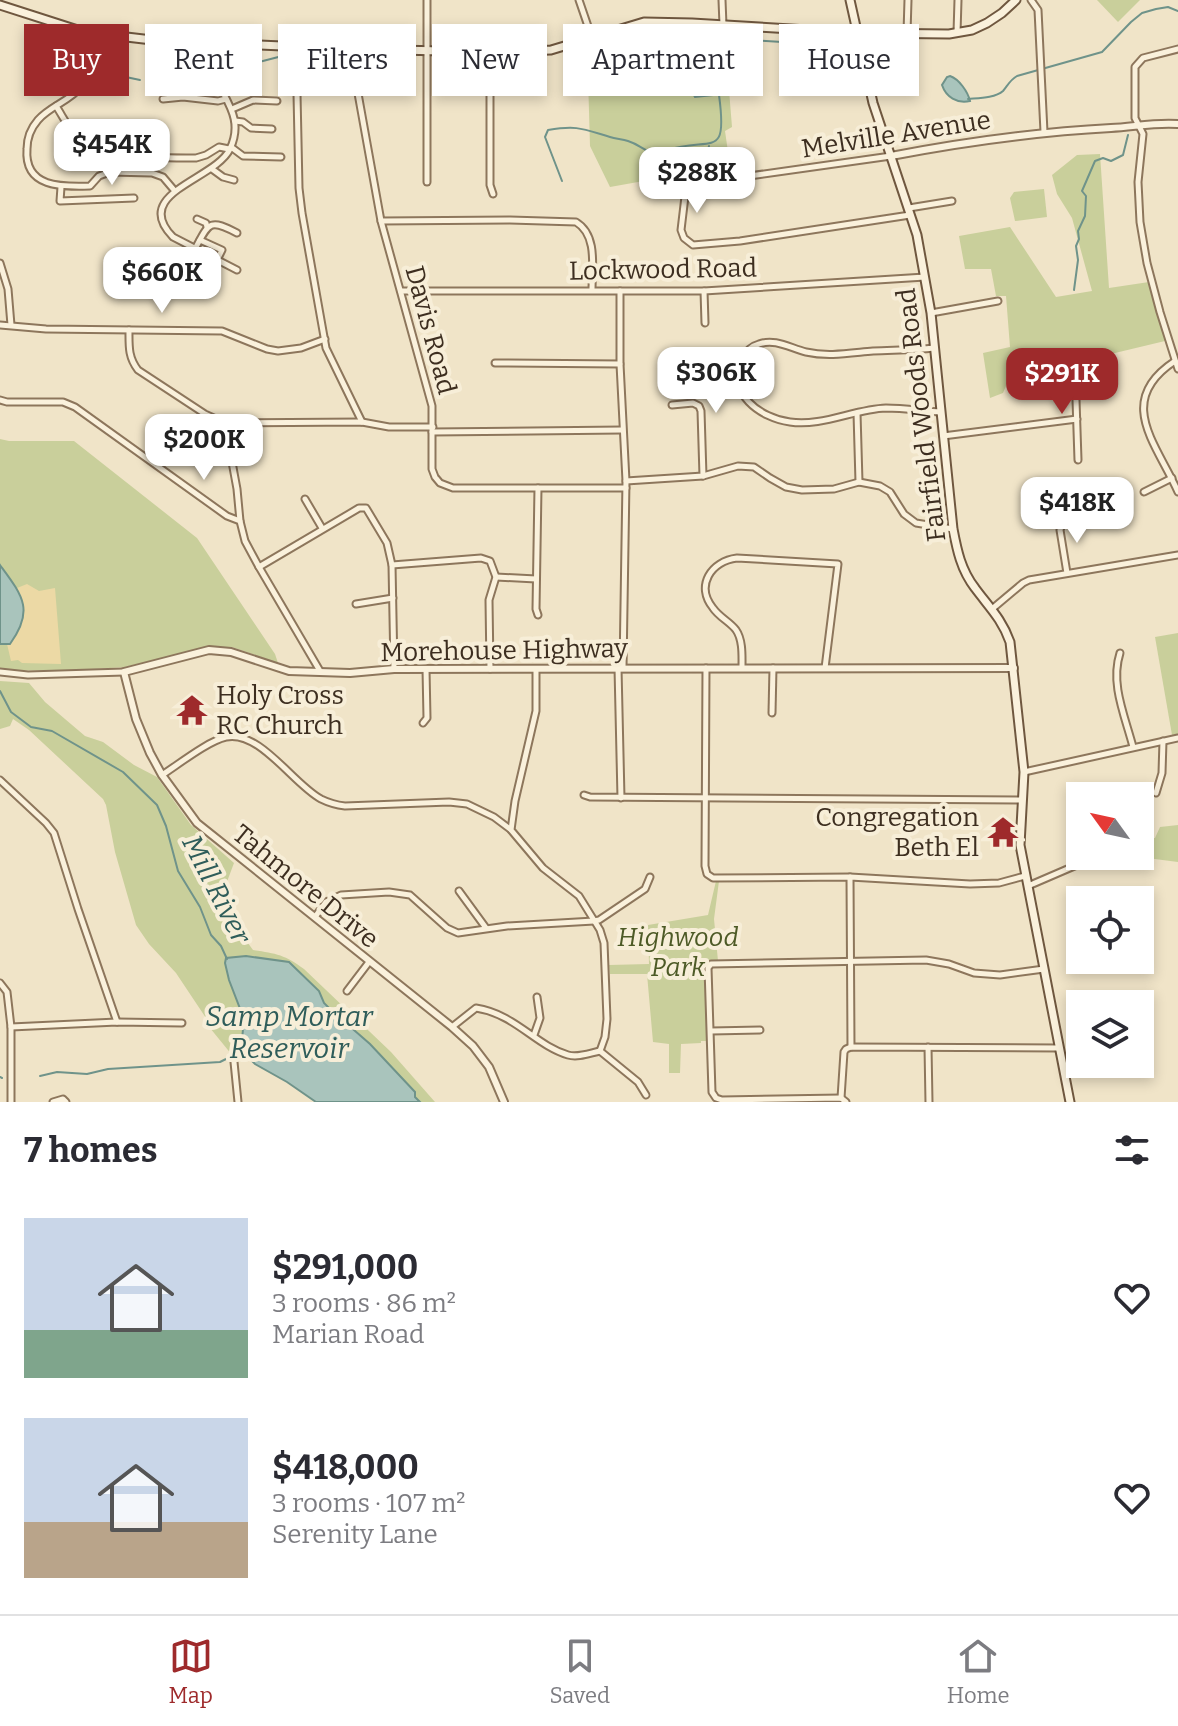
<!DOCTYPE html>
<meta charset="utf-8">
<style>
:root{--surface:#fff;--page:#f2f2f3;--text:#2b2b33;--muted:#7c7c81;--line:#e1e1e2;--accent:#9e2a2b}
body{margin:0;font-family:Bitter,serif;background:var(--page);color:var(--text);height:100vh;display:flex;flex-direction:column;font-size:30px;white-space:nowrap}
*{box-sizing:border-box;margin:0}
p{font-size:26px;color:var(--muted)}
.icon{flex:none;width:44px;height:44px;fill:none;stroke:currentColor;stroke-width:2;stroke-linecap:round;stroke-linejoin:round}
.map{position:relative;height:1102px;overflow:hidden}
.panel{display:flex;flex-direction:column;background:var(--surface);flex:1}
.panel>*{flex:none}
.hud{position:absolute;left:24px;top:24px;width:1130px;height:72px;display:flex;gap:16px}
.needle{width:52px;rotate:303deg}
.controls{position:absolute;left:1066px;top:782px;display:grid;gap:16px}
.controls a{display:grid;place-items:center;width:88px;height:88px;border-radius:0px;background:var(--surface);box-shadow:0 4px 12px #0003;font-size:40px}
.price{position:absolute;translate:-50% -68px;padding:0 18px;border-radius:16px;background:#fff;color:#222;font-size:26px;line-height:52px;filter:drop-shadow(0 2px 4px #0008)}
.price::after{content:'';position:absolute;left:50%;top:48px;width:24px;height:18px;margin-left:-12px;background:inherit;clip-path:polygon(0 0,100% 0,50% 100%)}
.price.active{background:var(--accent);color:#fff}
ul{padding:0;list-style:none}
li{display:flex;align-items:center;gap:24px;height:200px;padding:0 24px}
li span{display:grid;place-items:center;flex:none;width:224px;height:160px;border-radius:0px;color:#555}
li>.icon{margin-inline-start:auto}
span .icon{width:96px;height:96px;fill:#fffc;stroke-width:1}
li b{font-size:34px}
h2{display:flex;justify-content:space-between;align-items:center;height:96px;padding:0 24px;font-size:34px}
.chip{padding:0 28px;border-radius:0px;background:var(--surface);box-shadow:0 4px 12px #0003;font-size:28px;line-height:72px}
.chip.active{background:var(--accent);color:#fff}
.tab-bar{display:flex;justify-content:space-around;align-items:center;height:112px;border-top:2px solid var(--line);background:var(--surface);font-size:22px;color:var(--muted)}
.tab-bar a{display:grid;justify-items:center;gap:4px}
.tab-bar .active{color:var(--accent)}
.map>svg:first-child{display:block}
.green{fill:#c9cf9b}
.sand{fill:#ecd9a5}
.water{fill:#a9c4bc;stroke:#6f938a;stroke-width:2}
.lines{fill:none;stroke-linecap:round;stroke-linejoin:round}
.stream{stroke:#6f938a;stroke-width:2}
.minor-casing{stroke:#8d765c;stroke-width:9}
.tertiary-casing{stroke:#8d765c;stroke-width:10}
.secondary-casing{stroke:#6f573f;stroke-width:11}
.minor{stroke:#faf1dc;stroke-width:5}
.tertiary{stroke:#faf1dc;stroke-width:6}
.secondary{stroke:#faf1dc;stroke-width:7}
.labels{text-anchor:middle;stroke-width:8;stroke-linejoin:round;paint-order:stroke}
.street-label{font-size:26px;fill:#3d2e20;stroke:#f7eed8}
.poi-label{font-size:26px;fill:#3d2e20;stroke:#f7eed8;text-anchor:start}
.park-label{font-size:26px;font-style:italic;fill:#4d5a26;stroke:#f7eed8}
.water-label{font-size:28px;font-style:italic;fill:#2f5d5a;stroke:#f7eed8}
</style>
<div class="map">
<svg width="1178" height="1102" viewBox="0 0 1178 1102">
<rect width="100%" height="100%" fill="#f0e4c8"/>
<g class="green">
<path d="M1097,0H1140L1118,22Z"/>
<path d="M649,25L724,28L732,127L725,131L728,152L722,167L610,187L590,146L587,42L637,26Z"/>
<path d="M1100,154L1109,288L1149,282L1165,341L1044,370L1047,396L1020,399L1019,373L1011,374L1003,393L990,398L983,353L1010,347L1006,296H996L991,269H965L959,236L1010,227L1056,297L1092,291L1072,218L1057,194L1052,175L1077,155Z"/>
<path d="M1044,189L1047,217L1015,221L1010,198L1014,192Z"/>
<path d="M0,439L9,441H74L197,538L275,654L278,663L232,647H206L125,667L66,671L0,670Z"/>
<path d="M1178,633V734L1172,735L1155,637Z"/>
<path d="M0,681L29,683L45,702L85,736L103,742L134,765L157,777L191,825L234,863L219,903L253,950C275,953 286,955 304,969L391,1052L435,1102H323L257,1060L232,1055L210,1028L206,1018L176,973L149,944L136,925L115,852L106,805L103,799L29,730L13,719L10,726L0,729Z"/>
<path d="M1178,825V862L1147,858L1150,838H1155L1160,827Z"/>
<path d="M716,881H719L714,919L718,961H706L707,1041H701V1043L681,1044L680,1073H669V1044L653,1042L647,974H610L609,965L649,964L648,925L708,915Z"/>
</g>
<path class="sand" d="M27,584L39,591L55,588L61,664L22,663L18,660L11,661L7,644H10C22,621 27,612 17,588Z"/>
<g class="water">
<path d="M695,58L721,60L722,94L695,97C688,86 687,69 695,58Z"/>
<path d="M950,76C959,79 968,92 970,101C957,104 946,97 942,85L947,77Z"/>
<path d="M0,565C22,595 35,610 10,644H0Z"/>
<path d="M246,956L289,962L319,991L324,1003L331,1010L370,1044L415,1092V1097L420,1102H316L287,1082L255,1064L247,1056L242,1040L244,1019L229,980L225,963L226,958Z"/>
</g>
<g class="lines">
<g class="stream">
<path d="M706,37L814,44"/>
<path d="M870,47L879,48"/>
<path d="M76,55L90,64"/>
<path d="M720,60V39"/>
<path d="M221,64L259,62L290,54"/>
<path d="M98,69L107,73L140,80"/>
<path d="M153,75L167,70L176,62L185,69L206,66"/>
<path d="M968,99C979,98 995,98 1003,91C1008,85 1010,80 1017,76L1102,52L1131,22L1142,13L1156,9L1168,7L1178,11"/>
<path d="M667,150C712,136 728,161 719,95"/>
<path d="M703,168L709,146"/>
<path d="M562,181L545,137L548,130C578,125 583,129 610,137C616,139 622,139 628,141C644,146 643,154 663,152"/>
<path d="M1074,290L1078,260L1076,246L1079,239L1078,231L1085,216L1086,196L1082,191L1095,161L1103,158L1111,161L1123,155L1128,135"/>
<path d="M0,691L11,712L31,727L52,731L123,772L157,805L166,826L178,871L200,907L211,935L221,946L227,959"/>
<path d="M40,1076L57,1072L87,1074L108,1069L220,1062L246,1049"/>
<path d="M0,1077L2,1078"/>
</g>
<defs>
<g id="minor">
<path d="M579,0L592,38"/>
<path d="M722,0L723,25"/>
<path d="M1031,0L1038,10L1044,132"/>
<path d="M907,33L908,0"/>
<path d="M957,33L958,0"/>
<path d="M107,36C102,52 92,72 82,86C70,101 50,106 38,120C31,128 27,138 27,149C24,188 62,187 90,186L99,176L110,172L152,173L163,177L174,190"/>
<path d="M208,42C209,50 209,59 212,67C220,97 246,115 230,149C215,180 130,193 173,237L237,270"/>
<path d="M296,47L299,188L302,213L326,348L362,422"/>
<path d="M350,49L381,221L432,406V469L435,477L440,483L453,488H626"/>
<path d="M1178,49L1143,58L1135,67V118L1143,134L1138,182L1140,222L1147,263L1160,312L1178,369"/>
<path d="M490,52V185L493,194"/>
<path d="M163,99L183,97L218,101L226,99"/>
<path d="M56,106C62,115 67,126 74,133C97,160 163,158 196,158L206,155L219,147L229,149"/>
<path d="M232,109L253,100L277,101"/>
<path d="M235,121L243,122L251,128L272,129"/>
<path d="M231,147L243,156L281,157"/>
<path d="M891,156L735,178H699L693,179L686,188L681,230L684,238L693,245L740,241L910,215"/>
<path d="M212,169L223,177L234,180"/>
<path d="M427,182V0"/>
<path d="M61,187L60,201L134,198"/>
<path d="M909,208L952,201"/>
<path d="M197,219L206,223L207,227"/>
<path d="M381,221L510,220L576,222C598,235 592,268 592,290"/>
<path d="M200,240L222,250L217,260"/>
<path d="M195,249C209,223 209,218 237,233"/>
<path d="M0,263L8,289L11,325"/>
<path d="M401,291H704L925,277"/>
<path d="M620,291V364L626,481L623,668"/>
<path d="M704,291L705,323"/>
<path d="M931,313L998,301"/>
<path d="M0,325L46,329L222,331L267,349L278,351L301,348L325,339"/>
<path d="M129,330C129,346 128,357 138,370L205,414L225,423L362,422L389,427H433"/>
<path d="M934,348C914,350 893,350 873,351C850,353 828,357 806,352C790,348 775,338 759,344C751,346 745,353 742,360C726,393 760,418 790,422C821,427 855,409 886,408C904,408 923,411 941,412"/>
<path d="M1175,361C1114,401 1157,444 1178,492"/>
<path d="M495,363L620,364"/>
<path d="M1075,370L1078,460"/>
<path d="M0,400L7,402H63L75,407L227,516L240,521L245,541L259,567L320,671"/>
<path d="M672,405L693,403L699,406L701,411L703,476"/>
<path d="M857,413L859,482"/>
<path d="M225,424L237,489L240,521"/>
<path d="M432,432L622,430"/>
<path d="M943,436L1077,419"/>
<path d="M626,481L703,476L738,466L754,467L770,478L786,487L802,490L834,489L859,482L880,486L890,492L904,514L916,523L953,529"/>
<path d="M538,488L536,609L538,615"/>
<path d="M1144,492L1172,478"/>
<path d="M305,499L322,528"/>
<path d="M392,565L481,558L490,561L496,577L489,600L490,669"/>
<path d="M259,567L359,508H366L387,543L392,565L394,669"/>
<path d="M1067,573L1060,530L1064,519L1076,511"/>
<path d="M496,577L536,579"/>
<path d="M356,604L393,598"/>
<path d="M992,609L1023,583L1029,580L1178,555"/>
<path d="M1120,653C1110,684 1125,716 1133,747"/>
<path d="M742,667C742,656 743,640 736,630C730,622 719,617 713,608C695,586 711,561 737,558L838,564L825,668"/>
<path d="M618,668L621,798"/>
<path d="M706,668L705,866L707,874L713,878L850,877L970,884L999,883L1025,876"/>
<path d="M536,669V711L515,801L511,830L543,868L579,896L600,930L604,943L607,1019L605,1037L600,1051"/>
<path d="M0,672L28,675L124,672"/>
<path d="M772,713L773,668"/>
<path d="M423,723L427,718L426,669"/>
<path d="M1024,772L1178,738"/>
<path d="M162,775C179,764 208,741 226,737C260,730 293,784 321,799C329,803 336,805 345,806L449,802L467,804L494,817L510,829"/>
<path d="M0,780L46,823L54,833L78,909L117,1022"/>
<path d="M1156,793L1162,773L1163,741"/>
<path d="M584,795L590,797L1021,800"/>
<path d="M850,877L851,1047"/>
<path d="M1028,886L1086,861"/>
<path d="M459,891L486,928"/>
<path d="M315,917L326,902L341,895L389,892L410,895L447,928L458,933L507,926L594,921L599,920L645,889L650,877"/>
<path d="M0,983L7,992L11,1027V1102"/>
<path d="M347,991L369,962"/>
<path d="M11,1027L117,1022L182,1023"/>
<path d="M452,1027L476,1008C515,1014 535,1045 568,1055C578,1058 590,1053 600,1051"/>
<path d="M711,1031L760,1030"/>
<path d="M534,1035L540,1018L537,997"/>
<path d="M928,1047L929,1102"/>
<path d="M600,1051L638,1082L646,1095"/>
<path d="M234,1062L238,1102"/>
<path d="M841,1098L844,1052L846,1049L851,1047L1059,1048"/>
<path d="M53,1102L63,1099L66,1102"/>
<path d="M846,1102L841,1098L722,1100L716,1098L712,1092L708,968L711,964L926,960L949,964L974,973L1000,975L1044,969"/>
</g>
<g id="tertiary">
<path d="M891,156C964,142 1037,132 1111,128C1133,127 1156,122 1178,124"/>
<path d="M504,1102L489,1067L473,1046L452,1027L197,823L162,775L150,753L136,719L124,672L209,650L231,652L289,671L350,673L394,669L1014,668"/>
</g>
<g id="secondary">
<path d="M850,0L873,103L917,235L931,313L953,529C957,550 961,570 975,588C989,607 1002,619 1010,642L1024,772L1020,845L1070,1102"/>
<path d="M0,5L84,32L152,40L350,49L490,52L551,50L644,22L692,23L858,33L949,34L972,30L987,23L1002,13L1016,0"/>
</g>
</defs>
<use href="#minor" class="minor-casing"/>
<use href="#tertiary" class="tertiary-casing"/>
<use href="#secondary" class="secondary-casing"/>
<use href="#minor" class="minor"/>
<use href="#tertiary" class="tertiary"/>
<use href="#secondary" class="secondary"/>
</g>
<defs>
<symbol id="temple-bare" viewBox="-9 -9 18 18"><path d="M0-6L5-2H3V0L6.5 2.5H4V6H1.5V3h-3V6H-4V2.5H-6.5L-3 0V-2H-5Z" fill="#9e2a2b" stroke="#f7eed8" stroke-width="2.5" paint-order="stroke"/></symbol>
</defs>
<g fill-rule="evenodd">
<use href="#temple-bare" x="170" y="688" width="44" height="44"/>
<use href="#temple-bare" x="981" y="810" width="44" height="44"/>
</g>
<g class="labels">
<g class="street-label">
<text transform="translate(896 134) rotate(-9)" y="9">Melville Avenue</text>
<text transform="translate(663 269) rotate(-1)" y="9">Lockwood Road</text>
<text transform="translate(431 330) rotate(75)" y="9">Davis Road</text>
<text transform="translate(921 415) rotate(-97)" y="9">Fairfield Woods Road</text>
<text transform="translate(504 650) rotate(-1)" y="9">Morehouse Highway</text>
<text transform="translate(306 886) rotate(39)" y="9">Tahmore Drive</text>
</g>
<g class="poi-label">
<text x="216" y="704">Holy Cross<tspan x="216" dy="30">RC Church</tspan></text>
<text x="979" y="826" text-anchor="end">Congregation<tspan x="979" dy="30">Beth El</tspan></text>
</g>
<g class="park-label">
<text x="678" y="946">Highwood<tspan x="678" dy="30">Park</tspan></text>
</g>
<g class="water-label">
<text transform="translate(217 889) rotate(63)" y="10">Mill River</text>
<text x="289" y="1026">Samp Mortar<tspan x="289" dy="32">Reservoir</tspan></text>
</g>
</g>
</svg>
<div class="controls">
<a><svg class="needle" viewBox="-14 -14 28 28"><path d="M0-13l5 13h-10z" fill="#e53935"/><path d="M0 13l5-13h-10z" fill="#7c7c81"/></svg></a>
<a><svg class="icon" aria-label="locate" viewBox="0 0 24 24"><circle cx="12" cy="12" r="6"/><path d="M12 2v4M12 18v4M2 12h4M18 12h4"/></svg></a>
<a><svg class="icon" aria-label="layers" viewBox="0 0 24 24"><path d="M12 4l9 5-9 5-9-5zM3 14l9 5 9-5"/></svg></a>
</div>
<b class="price" style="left:112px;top:187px">$454K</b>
<b class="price" style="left:697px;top:215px">$288K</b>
<b class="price" style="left:162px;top:315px">$660K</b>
<b class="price" style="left:716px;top:415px">$306K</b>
<b class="price active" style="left:1062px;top:416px">$291K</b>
<b class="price" style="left:204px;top:482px">$200K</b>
<b class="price" style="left:1077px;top:545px">$418K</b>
<div class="hud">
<a class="chip active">Buy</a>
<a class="chip">Rent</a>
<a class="chip">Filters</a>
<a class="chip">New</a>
<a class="chip">Apartment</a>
<a class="chip">House</a>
</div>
</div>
<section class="panel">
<h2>7 homes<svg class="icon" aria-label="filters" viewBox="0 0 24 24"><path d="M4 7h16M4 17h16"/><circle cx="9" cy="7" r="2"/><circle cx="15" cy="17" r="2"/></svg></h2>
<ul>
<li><span style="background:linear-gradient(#c9d6e8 70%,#7fa58c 0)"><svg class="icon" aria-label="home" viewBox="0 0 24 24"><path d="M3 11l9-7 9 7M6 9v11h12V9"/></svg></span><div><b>$291,000</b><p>3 rooms · 86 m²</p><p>Marian Road</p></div><svg class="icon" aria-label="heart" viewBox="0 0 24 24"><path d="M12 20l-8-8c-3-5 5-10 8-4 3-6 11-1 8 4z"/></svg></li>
<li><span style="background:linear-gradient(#c9d6e8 65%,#b9a48a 0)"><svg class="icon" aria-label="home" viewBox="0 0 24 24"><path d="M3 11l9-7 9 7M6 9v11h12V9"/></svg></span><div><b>$418,000</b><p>3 rooms · 107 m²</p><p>Serenity Lane</p></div><svg class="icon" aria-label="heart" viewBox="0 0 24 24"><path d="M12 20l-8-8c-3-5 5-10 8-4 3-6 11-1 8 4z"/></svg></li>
</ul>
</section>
<nav class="tab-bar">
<a class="active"><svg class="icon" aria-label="map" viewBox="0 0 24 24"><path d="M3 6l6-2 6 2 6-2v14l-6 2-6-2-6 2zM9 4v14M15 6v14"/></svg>Map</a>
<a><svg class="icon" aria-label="saved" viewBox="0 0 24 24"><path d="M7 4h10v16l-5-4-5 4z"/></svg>Saved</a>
<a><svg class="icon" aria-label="home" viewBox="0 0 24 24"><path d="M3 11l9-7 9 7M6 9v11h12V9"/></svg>Home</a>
</nav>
